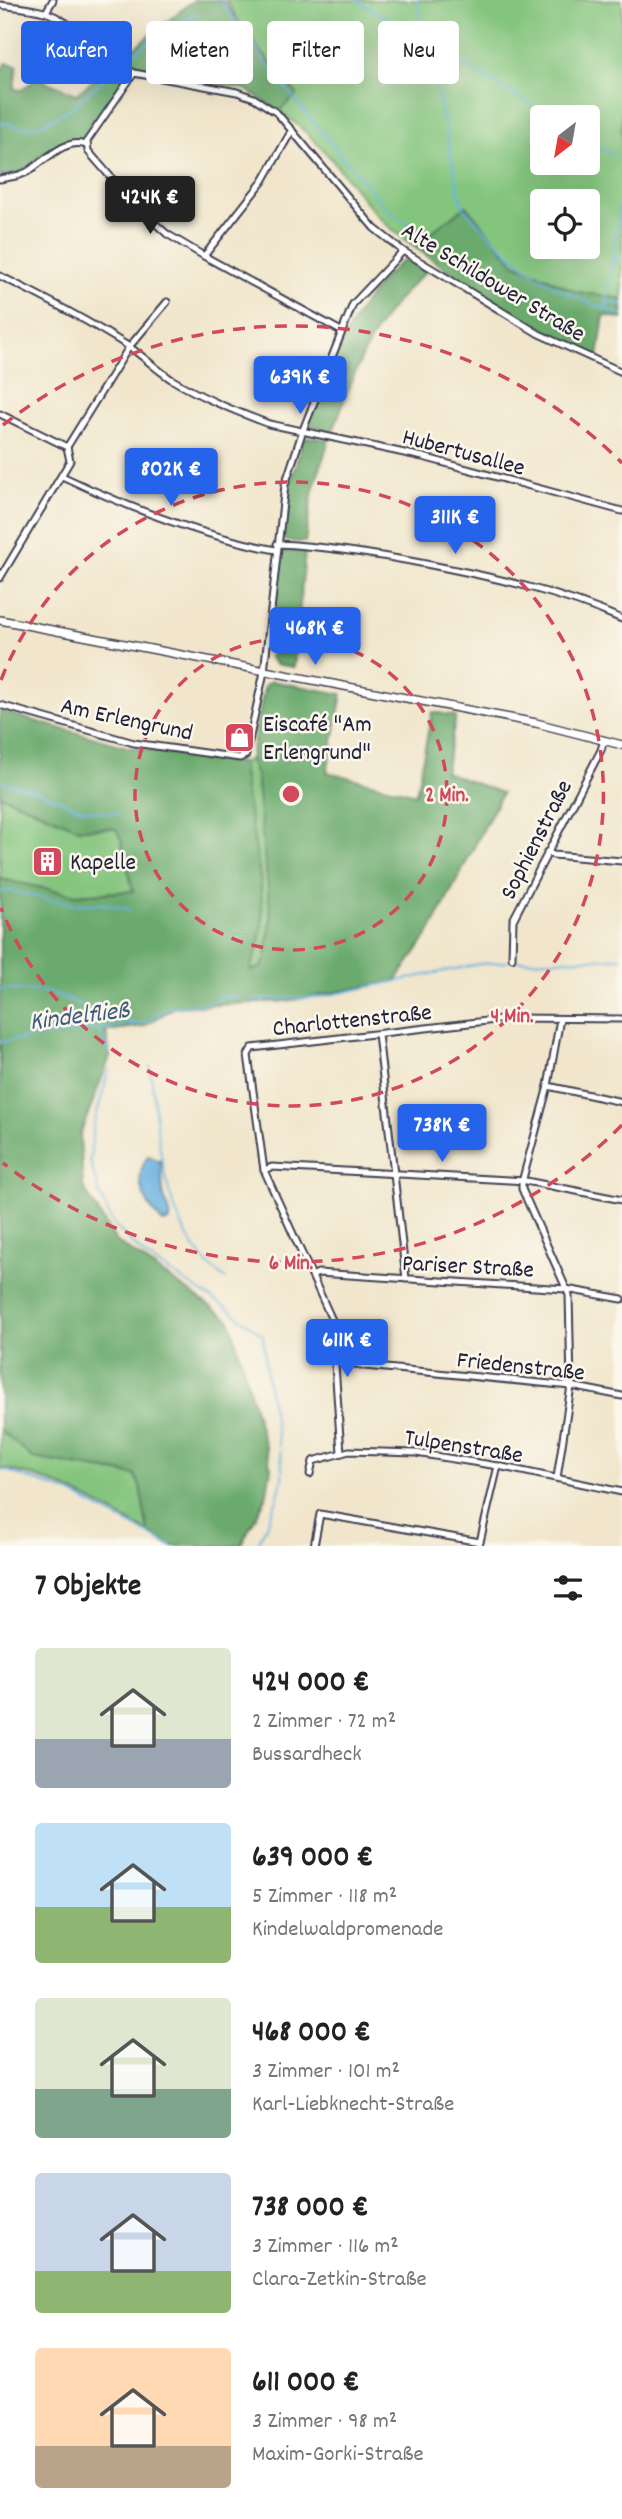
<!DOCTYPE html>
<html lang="de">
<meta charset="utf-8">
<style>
:root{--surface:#fff;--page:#f2f2f2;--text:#222;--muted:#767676;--accent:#2563eb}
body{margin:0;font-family:Dekko,sans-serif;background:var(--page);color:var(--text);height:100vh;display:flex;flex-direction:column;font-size:26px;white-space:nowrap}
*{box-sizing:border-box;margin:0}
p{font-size:23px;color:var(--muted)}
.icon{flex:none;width:38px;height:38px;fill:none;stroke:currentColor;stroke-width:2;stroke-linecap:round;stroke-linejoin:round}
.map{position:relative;height:1546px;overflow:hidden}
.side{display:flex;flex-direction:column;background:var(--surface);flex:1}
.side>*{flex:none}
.guide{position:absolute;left:21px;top:21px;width:581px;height:63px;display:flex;gap:14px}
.needle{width:46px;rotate:211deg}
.fabs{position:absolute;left:530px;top:105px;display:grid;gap:14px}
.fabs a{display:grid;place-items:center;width:70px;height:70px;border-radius:7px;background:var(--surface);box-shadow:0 7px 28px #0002;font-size:35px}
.price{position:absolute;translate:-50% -60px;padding:0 16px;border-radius:7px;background:var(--accent);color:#fff;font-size:23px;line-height:46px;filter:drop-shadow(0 2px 4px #0008)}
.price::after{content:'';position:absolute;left:50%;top:42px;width:21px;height:16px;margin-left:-10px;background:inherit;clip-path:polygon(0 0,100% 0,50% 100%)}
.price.current{background:#222;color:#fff}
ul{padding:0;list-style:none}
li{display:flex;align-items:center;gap:21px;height:175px;padding:0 35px}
li span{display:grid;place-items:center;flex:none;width:196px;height:140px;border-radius:7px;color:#555}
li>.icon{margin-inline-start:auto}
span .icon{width:84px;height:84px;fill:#fffc;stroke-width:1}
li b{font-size:30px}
h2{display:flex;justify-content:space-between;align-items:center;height:84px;padding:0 35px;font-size:30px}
.tag{padding:0 24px;border-radius:7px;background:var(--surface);box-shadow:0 7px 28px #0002;font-size:24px;line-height:63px}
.tag.current{background:var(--accent);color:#fff}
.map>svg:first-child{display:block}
.green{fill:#84c57e;stroke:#53745c;stroke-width:2;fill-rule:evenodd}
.forest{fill:#6baa6d;stroke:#466654;stroke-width:2}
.water{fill:#66b1df;stroke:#446a8d;stroke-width:2}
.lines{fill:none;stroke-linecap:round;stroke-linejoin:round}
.stream{stroke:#66b1df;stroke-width:2}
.minor-casing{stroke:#413f51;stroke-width:9}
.tertiary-casing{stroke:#413f51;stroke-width:10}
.minor{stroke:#fff;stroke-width:5}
.tertiary{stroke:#fff;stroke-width:7}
.ring{fill:none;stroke:#d1495b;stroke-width:3.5;stroke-dasharray:12 9}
.labels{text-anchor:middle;stroke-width:5;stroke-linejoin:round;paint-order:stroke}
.street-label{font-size:24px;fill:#22223b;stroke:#fbf7ec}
.poi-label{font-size:24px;fill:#22223b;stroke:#fbf7ec;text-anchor:start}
.water-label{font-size:26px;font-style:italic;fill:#3d5b7d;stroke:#fbf7ec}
.centre{fill:#d1495b;stroke:#fbf7ec;stroke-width:3.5}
.ring-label{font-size:21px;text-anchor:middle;font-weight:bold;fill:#d1495b;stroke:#fbf7ec;stroke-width:5;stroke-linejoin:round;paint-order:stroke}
</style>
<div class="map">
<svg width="622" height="1546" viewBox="0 0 622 1546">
<rect width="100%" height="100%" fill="#fbf7ec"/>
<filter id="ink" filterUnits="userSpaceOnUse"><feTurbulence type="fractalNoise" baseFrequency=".0143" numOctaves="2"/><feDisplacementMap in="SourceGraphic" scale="14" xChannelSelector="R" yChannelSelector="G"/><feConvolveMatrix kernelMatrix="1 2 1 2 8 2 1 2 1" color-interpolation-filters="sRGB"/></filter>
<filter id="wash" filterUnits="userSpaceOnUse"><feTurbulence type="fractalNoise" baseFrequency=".00686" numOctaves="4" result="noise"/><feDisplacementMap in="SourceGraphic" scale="28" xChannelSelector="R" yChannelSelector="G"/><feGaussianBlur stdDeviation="1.57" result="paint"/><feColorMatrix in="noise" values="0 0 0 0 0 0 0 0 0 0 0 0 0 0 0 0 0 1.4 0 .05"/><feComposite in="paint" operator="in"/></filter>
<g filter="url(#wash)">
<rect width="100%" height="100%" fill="#f1e6cc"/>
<g class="green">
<path d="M226,0H622V299L577,292L514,263L466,206L413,246C401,236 386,226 376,214C343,176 322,140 279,111L297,94L246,34ZM542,117H588V163H542ZM542,201H588V247H542Z"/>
<path d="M250,759L256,775L271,917L266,958L261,968L249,971L259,945L262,926L261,880L245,798L242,763Z"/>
<path d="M0,795L80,829L112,828L117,830L122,842L133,891L76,895L0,879Z"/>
<path d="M0,1430L54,1461L135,1475L140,1486L148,1532C102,1507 52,1476 0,1468Z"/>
</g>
<g class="forest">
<path d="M194,0H222L246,34L297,95L279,111L245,89L130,68L119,91L84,140L53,148L20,172L0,176V72L6,63L17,65L14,89L22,90L37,78L76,94Z"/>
<path d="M466,206L514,263L577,292L622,299V319L604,315L598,358L487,298L413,246Z"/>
<path d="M403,260H410L426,272C373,317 356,368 333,431L313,427L310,422C332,363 353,302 403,260Z"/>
<path d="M310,437L329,440L313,490L305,542L286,541L281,537L290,485L303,440Z"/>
<path d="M285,551L305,552L294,667L275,664L270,658L280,556Z"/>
<path d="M271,681L342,694L327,772L416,794L432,712L456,716L445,772L502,793L431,930L396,981L288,1001L175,1007L144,1026L106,1031L110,1057L80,1135L83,1187L116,1241L230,1320L271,1468L266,1498L240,1546H171L148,1532L140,1486L135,1475L33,1458L0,1430V879L76,895L133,891L122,842L117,830L112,828L80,829L0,795V711L127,747L242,763C247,817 264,869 262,924C262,941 254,956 250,971L261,968L266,958L271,917L256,775L250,759L265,685Z"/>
</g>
<path class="water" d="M148,1156L160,1161C162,1172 162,1182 163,1192C164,1203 172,1208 170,1221L163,1223C146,1205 131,1180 148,1156Z"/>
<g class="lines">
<g class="stream">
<path d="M220,0L291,95L389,212L430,236"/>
<path d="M357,0L551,117"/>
<path d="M417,0L462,205C498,247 539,284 592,304"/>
<path d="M126,60L166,28L197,13L193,15"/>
<path d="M0,122C8,124 18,127 27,127C55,127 96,86 117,68"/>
<path d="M588,140L614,155"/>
<path d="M619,158L622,160"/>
<path d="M613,260L622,259"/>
<path d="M609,302L622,304"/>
<path d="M595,305L622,315"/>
<path d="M605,310L622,195"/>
<path d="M0,781L37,791L82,809L118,814"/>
<path d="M0,892L12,891L71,904H108L130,910"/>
<path d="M518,961L622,958"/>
<path d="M0,989L50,992L85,1007L136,1024"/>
<path d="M252,1000L320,997L479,964L507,962"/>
<path d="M98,1030L105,1040L109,1053"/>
<path d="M0,1042L145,1023L170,1007L206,1004L225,996L240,998"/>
<path d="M150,1065C159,1137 160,1234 226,1279"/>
<path d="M109,1069L93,1128L90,1161L100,1195L113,1224L145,1256L230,1310L263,1335L267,1378L279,1446"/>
<path d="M0,1470L8,1471L70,1493L171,1546"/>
<path d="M257,1546C270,1514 289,1487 280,1451"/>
</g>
</g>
</g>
<g filter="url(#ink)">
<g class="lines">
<defs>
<g id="minor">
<path d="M0,5C14,7 30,8 44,12C71,19 107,58 134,73L237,92L254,98L277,113L374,228L403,251L539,334L622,372"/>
<path d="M46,12L53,0"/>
<path d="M134,73L87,141L88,151L136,206L167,234L204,256L341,331"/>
<path d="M0,179C9,177 20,176 27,172C44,162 65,137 86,145"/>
<path d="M204,256L263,181L292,130"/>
<path d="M0,276C43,297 87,320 128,346C143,356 156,369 171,379C202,398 235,411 269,424L423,457L622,511"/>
<path d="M0,414L67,447"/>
<path d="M62,476C131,509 201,536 276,550"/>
<path d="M277,544C328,546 380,555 431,565C497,578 560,592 622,619"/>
<path d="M0,578L70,461L67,447L129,347L167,302"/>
<path d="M0,705L134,743L240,758L246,755L264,672L285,485L303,430L353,304L403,251"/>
<path d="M547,852L553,855L622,861"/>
<path d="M512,958L513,920L601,750L604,740"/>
<path d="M378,1034L406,1279"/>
<path d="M548,1086L622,1102"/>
<path d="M264,1170L272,1167L526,1181L622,1200"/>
<path d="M312,1276L318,1273L566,1289L622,1299"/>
<path d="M333,1359L365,1366L571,1386L622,1396"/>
<path d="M341,1453L332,1320L264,1170L248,1055L252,1048L513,1018L622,1019"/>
<path d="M310,1474L313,1461L349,1451L416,1453L498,1466L622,1492"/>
<path d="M557,1478L571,1386L569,1295L522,1189V1182L548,1086L560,1019"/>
<path d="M314,1546L320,1514L480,1542"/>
<path d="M479,1546L498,1466"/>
</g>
<path id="tertiary" d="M0,620L536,723L622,745"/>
</defs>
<use href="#minor" class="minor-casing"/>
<use href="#tertiary" class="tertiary-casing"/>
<use href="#minor" class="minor"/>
<use href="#tertiary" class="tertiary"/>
</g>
</g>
<g class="ring">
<circle cx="291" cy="794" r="156"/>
<path d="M1 680A312 312 0 1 1 1 908"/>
<path d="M622 1125A468 468 0 0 1 3 1163M3 425A468 468 0 0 1 622 463"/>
</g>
<defs>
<symbol id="shop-square" viewBox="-11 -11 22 22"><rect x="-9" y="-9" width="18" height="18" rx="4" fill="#d1495b" stroke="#fbf7ec"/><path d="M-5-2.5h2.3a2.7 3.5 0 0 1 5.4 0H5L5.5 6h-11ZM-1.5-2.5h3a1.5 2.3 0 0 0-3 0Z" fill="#fff"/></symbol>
<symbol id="building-square" viewBox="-11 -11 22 22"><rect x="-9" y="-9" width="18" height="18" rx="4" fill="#d1495b" stroke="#fbf7ec"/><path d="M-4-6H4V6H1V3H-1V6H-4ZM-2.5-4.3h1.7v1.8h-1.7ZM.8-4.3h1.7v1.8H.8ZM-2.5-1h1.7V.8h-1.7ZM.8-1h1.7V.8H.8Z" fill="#fff"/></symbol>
</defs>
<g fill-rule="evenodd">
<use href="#shop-square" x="222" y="720" width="35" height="35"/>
<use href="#building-square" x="30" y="844" width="35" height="35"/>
</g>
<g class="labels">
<g class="street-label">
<text transform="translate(494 281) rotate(31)" y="8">Alte Schildower Straße</text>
<text transform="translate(464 451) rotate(15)" y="8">Hubertusallee</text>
<text transform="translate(127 718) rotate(12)" y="8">Am Erlengrund</text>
<text transform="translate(535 839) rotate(-63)" y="8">Sophienstraße</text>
<text transform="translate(352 1019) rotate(-6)" y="8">Charlottenstraße</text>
<text transform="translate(468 1265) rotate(3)" y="8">Pariser Straße</text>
<text transform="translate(521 1365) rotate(6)" y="8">Friedenstraße</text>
<text transform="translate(464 1445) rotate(9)" y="8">Tulpenstraße</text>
</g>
<g class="poi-label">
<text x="263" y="731">Eiscafé "Am<tspan x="263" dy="28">Erlengrund"</tspan></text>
<text x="70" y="869">Kapelle</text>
</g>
<g class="water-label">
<text transform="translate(79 1014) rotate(-7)" y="9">Kindelfließ</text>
</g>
</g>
<circle cx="291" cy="794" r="10" class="centre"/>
<g class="ring-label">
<text x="447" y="801">2 Min.</text>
<text x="512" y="1022">4 Min.</text>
<text x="291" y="1269">6 Min.</text>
</g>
</svg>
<div class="fabs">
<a><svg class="needle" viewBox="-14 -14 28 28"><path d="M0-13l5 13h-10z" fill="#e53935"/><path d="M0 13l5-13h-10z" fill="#767676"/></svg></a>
<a><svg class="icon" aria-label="locate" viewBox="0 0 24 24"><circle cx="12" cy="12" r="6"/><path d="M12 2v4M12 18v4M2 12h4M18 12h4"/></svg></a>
</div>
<b class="price current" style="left:150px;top:236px">424K €</b>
<b class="price" style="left:300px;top:416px">639K €</b>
<b class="price" style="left:171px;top:508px">802K €</b>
<b class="price" style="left:455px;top:556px">311K €</b>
<b class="price" style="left:315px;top:667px">468K €</b>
<b class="price" style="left:442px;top:1164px">738K €</b>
<b class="price" style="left:347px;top:1379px">611K €</b>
<div class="guide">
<a class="tag current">Kaufen</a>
<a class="tag">Mieten</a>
<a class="tag">Filter</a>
<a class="tag">Neu</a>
</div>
</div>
<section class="side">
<h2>7 Objekte<svg class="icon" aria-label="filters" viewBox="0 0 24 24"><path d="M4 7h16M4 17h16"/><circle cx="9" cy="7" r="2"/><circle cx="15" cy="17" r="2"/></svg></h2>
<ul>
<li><span style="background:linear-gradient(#dfe7d0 65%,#9aa5b1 0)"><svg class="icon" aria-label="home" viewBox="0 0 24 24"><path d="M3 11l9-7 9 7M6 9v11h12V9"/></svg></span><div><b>424 000 €</b><p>2 Zimmer · 72 m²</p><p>Bussardheck</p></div></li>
<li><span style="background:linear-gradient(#bfe0f5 60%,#8fb573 0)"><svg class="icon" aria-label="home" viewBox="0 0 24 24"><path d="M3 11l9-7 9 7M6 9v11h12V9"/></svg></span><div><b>639 000 €</b><p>5 Zimmer · 118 m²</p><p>Kindelwaldpromenade</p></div></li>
<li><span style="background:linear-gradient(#dfe7d0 65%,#7fa58c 0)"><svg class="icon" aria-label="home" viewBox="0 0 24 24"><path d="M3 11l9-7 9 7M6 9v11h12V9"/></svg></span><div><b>468 000 €</b><p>3 Zimmer · 101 m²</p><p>Karl-Liebknecht-Straße</p></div></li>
<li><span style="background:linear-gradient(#c9d6e8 70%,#8fb573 0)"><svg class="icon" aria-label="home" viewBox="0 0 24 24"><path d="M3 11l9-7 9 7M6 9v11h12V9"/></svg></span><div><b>738 000 €</b><p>3 Zimmer · 116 m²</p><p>Clara-Zetkin-Straße</p></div></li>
<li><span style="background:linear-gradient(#ffd9b3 70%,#b9a48a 0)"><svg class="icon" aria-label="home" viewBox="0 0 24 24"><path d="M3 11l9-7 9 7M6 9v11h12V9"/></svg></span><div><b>611 000 €</b><p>3 Zimmer · 98 m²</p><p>Maxim-Gorki-Straße</p></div></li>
</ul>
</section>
